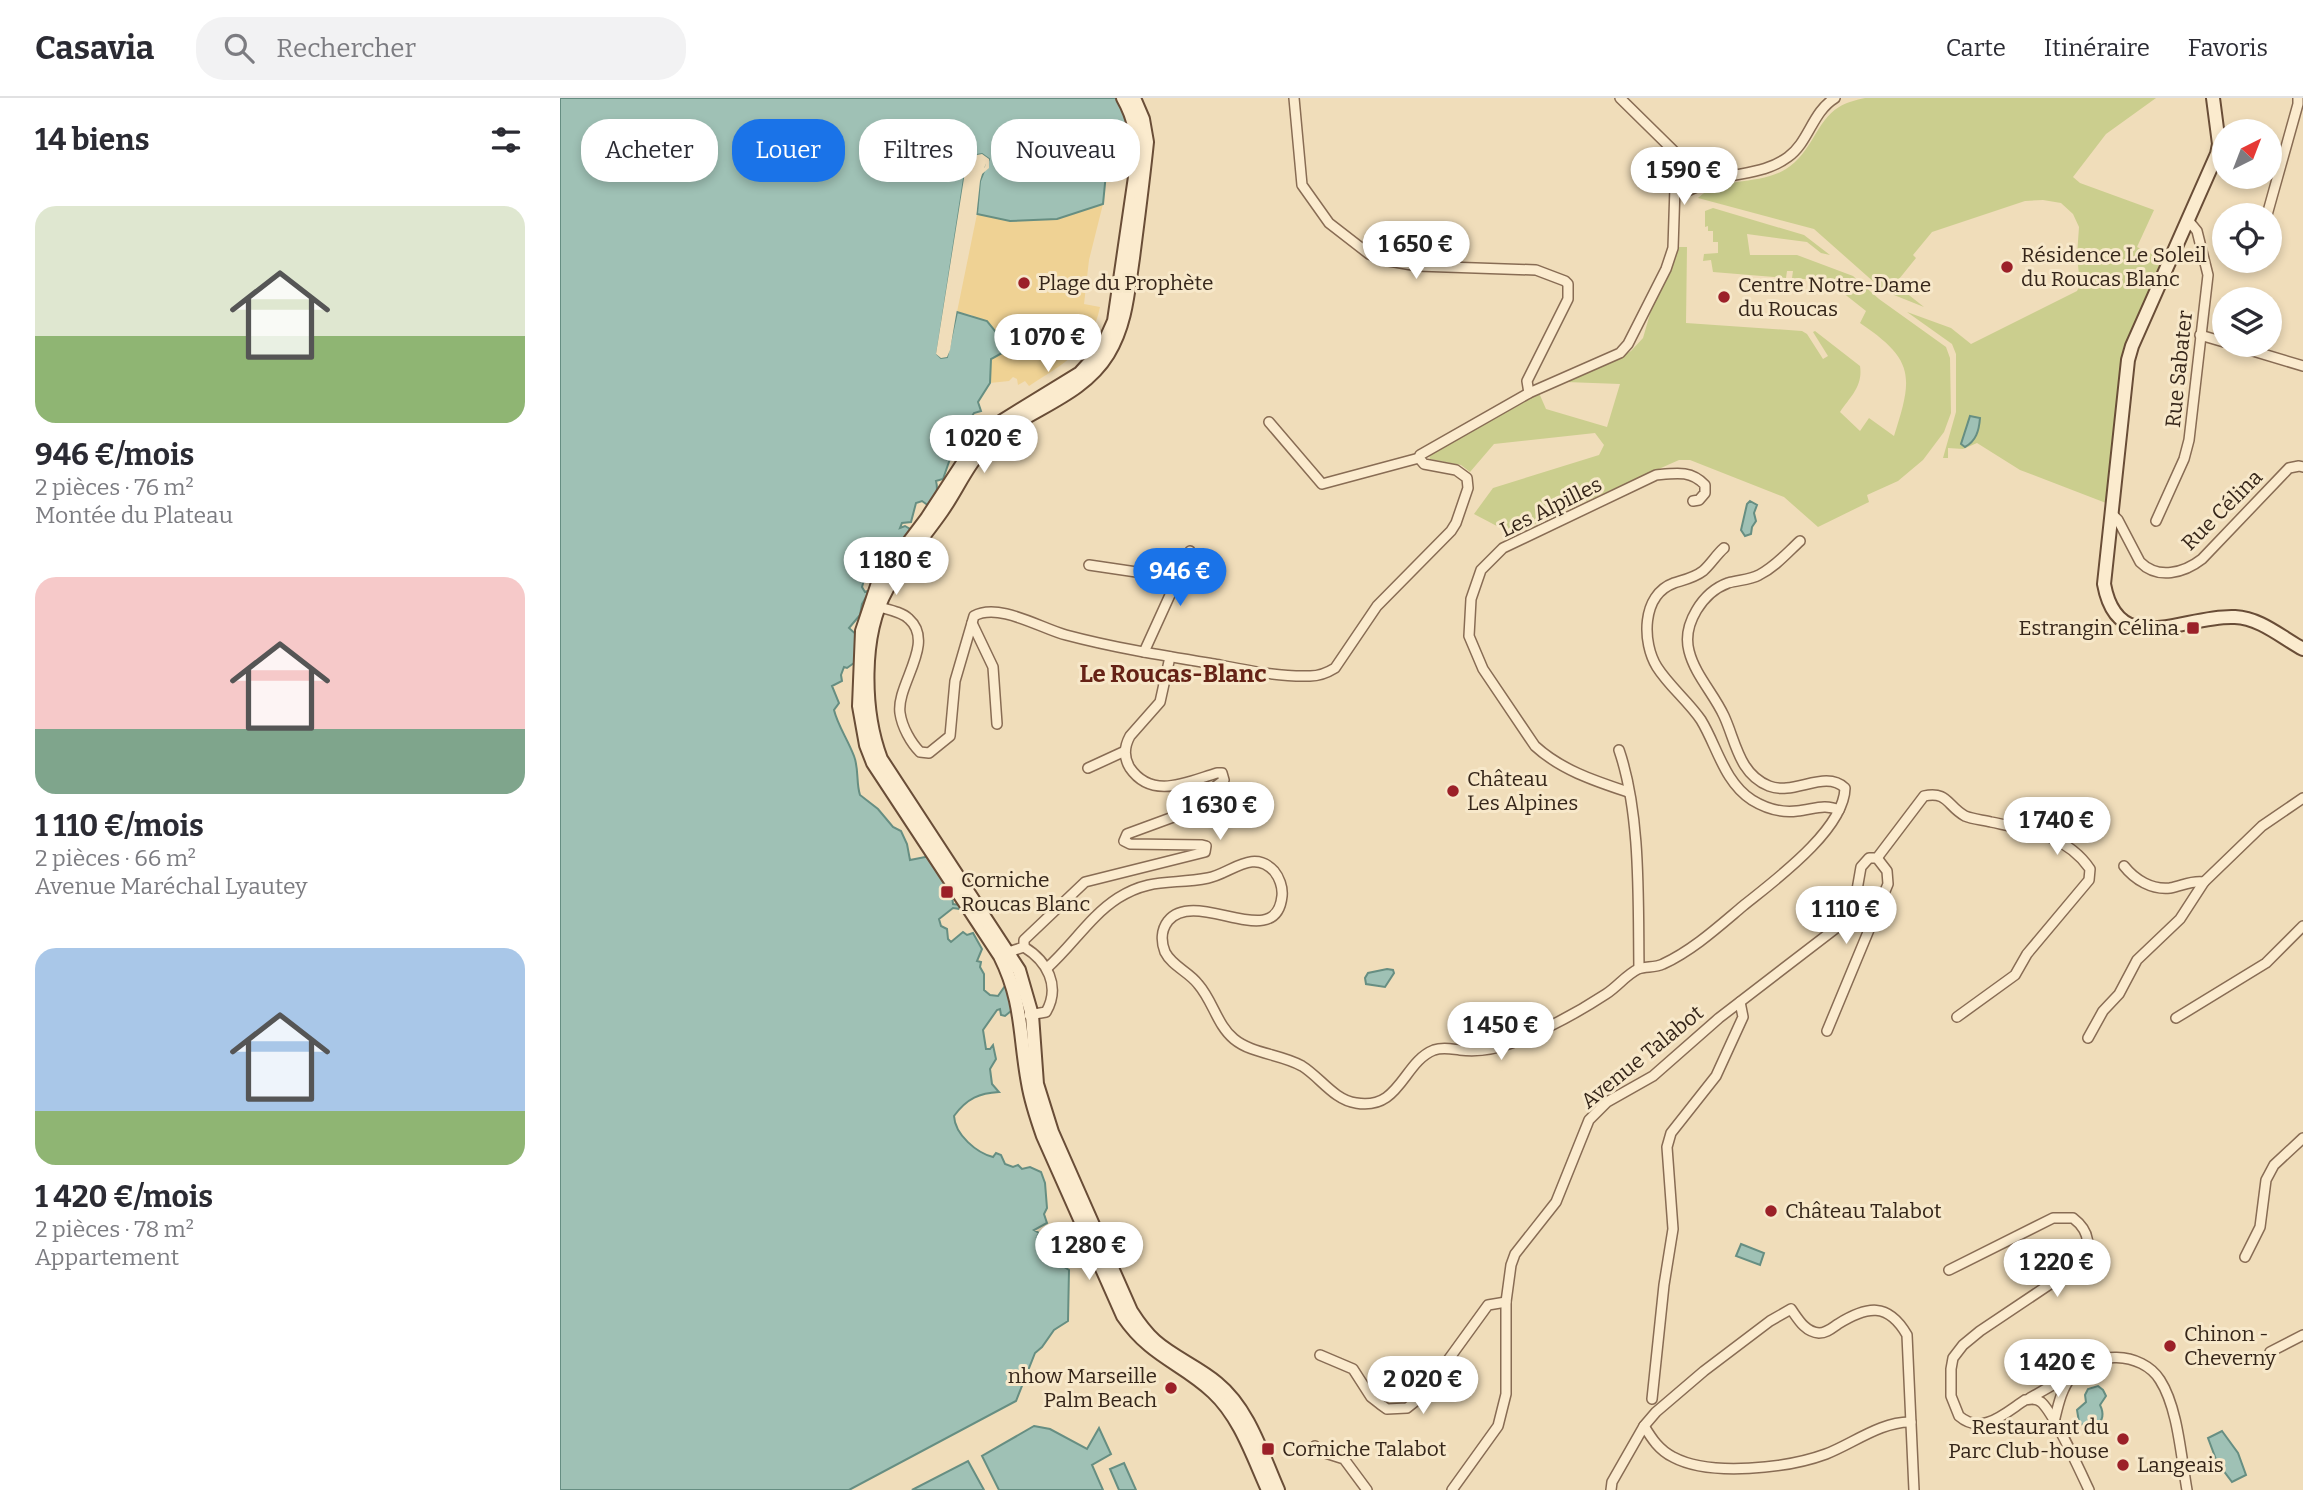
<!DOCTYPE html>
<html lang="fr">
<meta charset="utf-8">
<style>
:root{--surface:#fff;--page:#f2f2f3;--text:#2b2b33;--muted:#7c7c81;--line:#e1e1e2;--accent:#1a73e8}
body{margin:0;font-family:Bitter,serif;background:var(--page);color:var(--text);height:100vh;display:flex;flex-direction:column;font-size:26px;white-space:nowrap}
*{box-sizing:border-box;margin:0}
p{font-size:23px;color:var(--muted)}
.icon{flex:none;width:38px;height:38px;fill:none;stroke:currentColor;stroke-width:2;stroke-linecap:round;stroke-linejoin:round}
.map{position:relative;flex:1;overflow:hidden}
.details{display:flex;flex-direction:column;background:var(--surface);width:560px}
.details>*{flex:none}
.banner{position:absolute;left:21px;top:21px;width:665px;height:63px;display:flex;gap:14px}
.needle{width:46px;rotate:42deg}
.buttons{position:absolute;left:1652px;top:21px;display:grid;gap:14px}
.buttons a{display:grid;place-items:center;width:70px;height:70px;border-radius:50%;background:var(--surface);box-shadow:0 4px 10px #0003;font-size:35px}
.price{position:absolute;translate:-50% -60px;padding:0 16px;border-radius:24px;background:#fff;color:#222;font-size:23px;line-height:46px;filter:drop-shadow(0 2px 4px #0008)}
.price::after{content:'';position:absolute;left:50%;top:42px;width:21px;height:16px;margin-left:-10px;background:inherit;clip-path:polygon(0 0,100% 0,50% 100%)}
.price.on{background:var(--accent);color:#fff}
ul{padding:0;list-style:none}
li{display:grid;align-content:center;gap:14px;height:371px;padding:0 35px}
li span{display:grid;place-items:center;height:217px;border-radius:21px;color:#555}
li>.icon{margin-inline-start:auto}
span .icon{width:126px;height:126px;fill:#fffc;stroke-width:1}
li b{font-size:30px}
h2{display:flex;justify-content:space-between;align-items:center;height:84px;padding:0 35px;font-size:30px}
.chip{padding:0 24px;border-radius:28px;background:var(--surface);box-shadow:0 4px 10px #0003;font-size:24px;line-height:63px}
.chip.on{background:var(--accent);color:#fff}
header{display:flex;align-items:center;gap:42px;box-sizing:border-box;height:98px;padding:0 35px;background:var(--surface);border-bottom:2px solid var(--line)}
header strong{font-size:33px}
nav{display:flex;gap:38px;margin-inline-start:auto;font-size:24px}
.search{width:490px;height:63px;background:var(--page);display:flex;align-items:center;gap:18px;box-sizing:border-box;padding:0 24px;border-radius:28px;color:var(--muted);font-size:26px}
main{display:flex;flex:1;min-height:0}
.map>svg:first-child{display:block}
.green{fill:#cbce8e}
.sand{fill:#efd294}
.water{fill:#9fc1b5;stroke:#668e82;stroke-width:2}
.pier{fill:#f0ddba}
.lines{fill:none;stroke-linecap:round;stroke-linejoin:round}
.street-casing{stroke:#886c54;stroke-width:12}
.secondary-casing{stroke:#694d37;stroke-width:16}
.street{stroke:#fbebce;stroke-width:9}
.secondary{stroke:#fbebce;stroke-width:12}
.poi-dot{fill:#9b2028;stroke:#f7e8ca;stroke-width:2.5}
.labels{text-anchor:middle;stroke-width:6;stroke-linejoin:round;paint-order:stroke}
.poi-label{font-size:21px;fill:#36261a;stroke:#f7e8ca;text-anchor:start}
.street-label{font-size:21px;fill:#36261a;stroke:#f7e8ca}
.quarter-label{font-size:24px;font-weight:bold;fill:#652216;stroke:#f7e8ca}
</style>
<header>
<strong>Casavia</strong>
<div class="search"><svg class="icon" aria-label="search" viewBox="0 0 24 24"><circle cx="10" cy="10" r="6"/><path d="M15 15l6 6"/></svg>Rechercher</div>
<nav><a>Carte</a><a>Itinéraire</a><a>Favoris</a></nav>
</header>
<main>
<section class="details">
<h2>14 biens<svg class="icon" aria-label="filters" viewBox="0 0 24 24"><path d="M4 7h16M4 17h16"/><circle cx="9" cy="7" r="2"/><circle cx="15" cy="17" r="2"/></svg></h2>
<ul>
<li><span style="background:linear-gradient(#dfe7d0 60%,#8fb573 0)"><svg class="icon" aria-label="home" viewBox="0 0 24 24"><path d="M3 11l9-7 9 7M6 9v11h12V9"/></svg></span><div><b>946 €/mois</b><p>2 pièces · 76 m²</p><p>Montée du Plateau</p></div></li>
<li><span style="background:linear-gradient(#f6c9c9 70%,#7fa58c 0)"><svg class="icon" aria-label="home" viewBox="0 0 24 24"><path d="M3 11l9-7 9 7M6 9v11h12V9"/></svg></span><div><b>1 110 €/mois</b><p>2 pièces · 66 m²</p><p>Avenue Maréchal Lyautey</p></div></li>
<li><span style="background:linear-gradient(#a9c7e8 75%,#8fb573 0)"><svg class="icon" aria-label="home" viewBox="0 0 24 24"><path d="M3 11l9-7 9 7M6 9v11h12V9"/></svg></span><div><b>1 420 €/mois</b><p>2 pièces · 78 m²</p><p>Appartement</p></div></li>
</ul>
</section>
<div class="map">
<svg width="1743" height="1392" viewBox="0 0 1743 1392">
<rect width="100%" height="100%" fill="#f0ddba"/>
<g class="green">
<path d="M1305,0H1596L1546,36L1513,79L1520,85L1594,112L1577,149L1604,162L1567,245L1546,405L1460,372L1417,345L1403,351L1388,350V360H1383L1396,314V256L1392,246L1347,214L1391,230L1411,246L1517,193L1520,187L1517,157L1519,129L1513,116L1501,105L1483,102L1465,103L1372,134L1353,157L1356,160L1335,186L1364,209L1324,193L1254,131L1138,100C1161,78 1199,88 1226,71C1252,55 1256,23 1279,9C1287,4 1296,2 1305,0Z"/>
<path d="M1153,110L1244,137L1270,157L1261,155L1247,144L1187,136L1190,157H1237L1293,178L1319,201L1386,249L1390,260L1391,315L1384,334L1363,362L1338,383L1307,397L1309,404L1258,429L1224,399L1130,362H1119L952,436L914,416L933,390L1039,357L1044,347L1035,335L934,346L910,374L901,367L870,361L869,356L979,295L986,311L1047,329L1060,286L1006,284L1056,262L1071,253L1083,240L1094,202L1111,173L1119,149H1127L1126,225L1242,233L1247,236L1263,261L1268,258L1253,234L1255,233L1300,268C1303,288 1291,298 1280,314L1300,333L1309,320L1334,338C1353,279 1355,262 1300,225L1306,213L1268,183L1232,180L1233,173H1227L1226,180L1153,174L1151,162L1143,163L1144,156L1158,155V144H1153V133H1148V128L1145,129V113Z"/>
</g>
<path class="sand" d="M543,106L529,162L524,206L540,209C531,253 504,265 469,288L465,283L458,287L457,281L453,279L449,283L430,285L431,261L412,217L397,214L417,116L451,123L497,121Z"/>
<g class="water">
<path d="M0,0H563L568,32L565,33L567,43L561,68L547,65L543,106L497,121L450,123L417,116L420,83L429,61L422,56L412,58L405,74L377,256L381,260L387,259L397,214L427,223L444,244L442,255L431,261L430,285L418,304L421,313L414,315L397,341L383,381L376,383C378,391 377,402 369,408L362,403L356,405L351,424L342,425L340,430L345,428L350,431L346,441H341V448L327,471L315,465L307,472L302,489L305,494L310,492L302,506L300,517L289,530L299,539L294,565L287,570L284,569L281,577L282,583L272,588L279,605L274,612C278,628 287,640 294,658C299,671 296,685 300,697L318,711L333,729L341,733L347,746L350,762L370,758L390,777L393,806L400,807V811L393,810L379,821L381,828L387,831L388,841L391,844L403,834L407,837L413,835L422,851L417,863L421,864L420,869L424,876V892L430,897L438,898L445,888L459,913H451L445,918L441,917L440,911L437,912L423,932L426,951H430L433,947L436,961L430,971L432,986L439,994C420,995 407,1000 394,1018C395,1037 417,1055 433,1059L436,1055L441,1057L445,1066L453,1069L458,1067L462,1071L470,1069L481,1074L485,1085L487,1110L484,1116L487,1125L474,1132L479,1135L477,1139L487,1141L500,1148L501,1157L495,1163L509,1172L508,1223L494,1232L482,1249L475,1255L456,1303L289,1392H0Z"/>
<path d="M1410,318L1420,320C1419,333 1416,343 1405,349L1401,346Z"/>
<path d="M1190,403L1197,407L1194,415L1196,423L1192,429L1191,436L1185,438L1181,432L1187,406Z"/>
<path d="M827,871L833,872L834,875L825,889L806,886L805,880L808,875Z"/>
<path d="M1181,1146L1204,1155L1200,1167L1176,1158Z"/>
<path d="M1538,1288L1543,1292L1546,1298L1540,1307C1544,1315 1544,1322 1536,1328L1525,1329L1519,1324L1517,1312L1526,1304L1525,1297L1528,1291Z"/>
<path d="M474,1328L490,1331L527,1351L539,1330L551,1356L532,1367L543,1392H439L422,1358Z"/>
<path d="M1662,1333L1678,1355L1686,1377L1672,1384L1657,1364L1648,1340Z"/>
<path d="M408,1363L424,1392H352Z"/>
<path d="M564,1365L576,1392H559L550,1371Z"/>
</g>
<path class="pier" d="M422,56L429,61V70L422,76L420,83L416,120L413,117V101L416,82L419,73L425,69L426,63L421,60L414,61L409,75L380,255L382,256L386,251L393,213L397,211L390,252L387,259L381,260L376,256L405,74L412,58Z"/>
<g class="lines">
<defs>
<g id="street">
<path d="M734,0L742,87L769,125L809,156L823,162L858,168L976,172L1005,183L1008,186V201L967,283L969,295"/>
<path d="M1060,0L1123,62L1132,75"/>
<path d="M1168,79C1152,79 1132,71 1118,81L1115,89L1125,94C1138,88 1152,83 1166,79C1188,74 1209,73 1228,59C1249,44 1252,14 1275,0"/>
<path d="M1707,117L1738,6V0"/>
<path d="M1640,237L1664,244"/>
<path d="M1673,247L1743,268"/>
<path d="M709,324L762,386L859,360"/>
<path d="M1551,415L1558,422L1580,464C1598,482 1624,475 1642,461L1729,370L1739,368L1743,369"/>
<path d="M1596,423L1624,361L1629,342L1648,177L1637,133L1628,122"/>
<path d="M1164,450C1156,457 1151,466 1143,473C1134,480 1123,482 1114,485C1081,497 1082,545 1097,569C1109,588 1128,603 1141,622C1157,648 1164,684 1192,702C1205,710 1221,715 1237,713C1252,712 1264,705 1279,712"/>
<path d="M529,467L617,480"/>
<path d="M313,507C324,511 341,513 349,521C376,545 336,587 340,615C342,629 351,645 360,654L369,655L390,638L395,583L414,518C439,504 482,531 506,537C555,550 605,558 654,566C686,572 718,579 750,578C760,578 767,575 775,570L817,508L891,433L896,425L908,390L907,380L896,372L864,366L859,360L860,357L969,295L1060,255L1068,246L1106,171L1113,150L1115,89"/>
<path d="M412,525L433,569L437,626"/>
<path d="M584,554L630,453"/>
<path d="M1059,652C1081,716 1078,802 1079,870"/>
<path d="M528,670L565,653"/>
<path d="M1068,694C1035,683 1001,672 975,648L923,571L909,538L911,501L921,472L943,450L1096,377C1116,375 1131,372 1145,387V395L1139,402L1133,403"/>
<path d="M1564,768C1575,782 1592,792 1610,790C1622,788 1631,782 1644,784"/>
<path d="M464,849V842L525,784L645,754L646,748L642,747L570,746L564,743L567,736L616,718L664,682L662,675H657C627,684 592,702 570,670C563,659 564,649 570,638L600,604L610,559"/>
<path d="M442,856L464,849C487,863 501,888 486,914L469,917"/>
<path d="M487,870C512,848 530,818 558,800C591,779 613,787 648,780C670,776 693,750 714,773C719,779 723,789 722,798C716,856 636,789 608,823C601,832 601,844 605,854C612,868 629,874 638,886C653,903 657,927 674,941C692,956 721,956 742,968C760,979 774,1002 796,1005C840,1013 843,964 874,952C883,949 891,951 900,952C917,954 936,951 952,945C985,932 1017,915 1046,896C1057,889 1066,877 1078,871C1085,868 1095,870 1103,866C1133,852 1158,829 1183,808C1214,783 1284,732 1285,690C1265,671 1234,698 1209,688C1179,676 1176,644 1164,618C1154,596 1135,577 1129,553C1122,526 1143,494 1168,485C1178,482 1190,482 1199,477C1215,469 1227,455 1240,443"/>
<path d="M1616,920L1706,865L1743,828"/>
<path d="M1267,933L1328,786L1327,773L1317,760"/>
<path d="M1528,940L1543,913L1559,896L1577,862L1620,821L1644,784L1702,728L1743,700"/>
<path d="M1685,1159L1700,1129L1706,1082L1714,1067L1743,1040"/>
<path d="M1389,1172L1493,1120H1513C1530,1133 1532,1149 1520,1166L1420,1233L1403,1247L1393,1260L1391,1271V1298L1399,1318C1422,1338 1445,1315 1465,1302C1471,1301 1476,1300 1481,1304C1494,1315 1520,1373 1529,1392"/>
<path d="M1710,1254L1743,1237"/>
<path d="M760,1257L793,1271L811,1299L820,1306L827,1311L847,1310L862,1298L928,1207L946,1204"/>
<path d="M1470,1300L1512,1276"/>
<path d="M1092,1301L1104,1187L1113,1131L1107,1049L1111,1035L1156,978L1183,919L1180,904"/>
<path d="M1494,1324C1498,1308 1501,1292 1511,1279C1532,1252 1582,1253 1600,1282C1618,1310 1621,1359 1627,1392"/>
<path d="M1084,1328C1092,1341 1099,1352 1113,1359C1150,1379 1228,1370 1266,1356C1292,1346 1322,1323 1351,1324"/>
<path d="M755,1348L759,1353L784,1361L807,1392"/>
<path d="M892,1392L938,1328L946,1296V1204L951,1167L955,1156L996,1104L1029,1022L1047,1004L1093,978L1159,920L1284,824L1294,809L1301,769L1309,760H1317L1364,698C1388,693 1387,708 1405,718C1412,721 1423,722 1431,724C1469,732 1507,737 1530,771L1529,782L1467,856L1455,877L1397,919"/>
<path d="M1051,1392L1052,1384L1084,1328L1096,1314L1144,1273L1210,1223L1231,1211C1238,1221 1245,1234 1259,1235C1267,1235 1272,1230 1278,1226C1307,1208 1328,1204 1347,1237L1354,1392"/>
</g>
<g id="secondary">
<path d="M563,0C575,21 578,41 577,65L554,223L541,252L520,275L442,323L414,348L367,420L318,485L302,533L299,608L306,647L313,665L440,858C463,904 459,936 468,985C471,1003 477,1021 483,1038L563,1218C591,1259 621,1264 653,1294C680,1319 693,1359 708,1392"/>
<path d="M574,0L583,21L587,44C583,83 578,121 573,160C568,193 566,227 548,256C521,300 467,311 430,344C409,362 398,390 382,413C364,439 342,463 327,491C301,537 303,613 321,661L459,872L472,917L477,986L492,1034L571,1213C578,1224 585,1234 595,1243C613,1259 638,1269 657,1285C689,1311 702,1356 718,1392"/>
<path d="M1653,0L1659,46L1657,56L1572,248L1568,262L1544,486C1558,563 1625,516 1675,519C1700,520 1721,539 1743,551"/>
</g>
</defs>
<use href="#street" class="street-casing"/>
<use href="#secondary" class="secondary-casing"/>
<use href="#street" class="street"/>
<use href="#secondary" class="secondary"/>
</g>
<g class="poi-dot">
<circle cx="1447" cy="169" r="7"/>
<circle cx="464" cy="185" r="7"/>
<circle cx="1164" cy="199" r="7"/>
<rect x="1626" y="523" width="14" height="14" rx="3.5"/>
<circle cx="893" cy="693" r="7"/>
<rect x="380" y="787" width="14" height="14" rx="3.5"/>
<circle cx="1211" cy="1113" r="7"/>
<circle cx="1610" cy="1248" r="7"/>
<circle cx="611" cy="1290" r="7"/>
<circle cx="1563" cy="1341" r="7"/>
<rect x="701" y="1344" width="14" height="14" rx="3.5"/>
<circle cx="1563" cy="1367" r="7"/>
</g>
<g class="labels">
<g class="poi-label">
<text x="1461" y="164">Résidence Le Soleil<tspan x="1461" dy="24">du Roucas Blanc</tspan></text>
<text x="478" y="192">Plage du Prophète</text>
<text x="1178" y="194">Centre Notre-Dame<tspan x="1178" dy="24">du Roucas</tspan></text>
<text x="1619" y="537" text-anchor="end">Estrangin Célina</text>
<text x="907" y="688">Château<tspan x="907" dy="24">Les Alpines</tspan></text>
<text x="401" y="789">Corniche<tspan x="401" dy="24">Roucas Blanc</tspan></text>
<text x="1225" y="1120">Château Talabot</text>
<text x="1624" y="1243">Chinon -<tspan x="1624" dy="24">Cheverny</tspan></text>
<text x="597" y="1285" text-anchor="end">nhow Marseille<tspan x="597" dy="24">Palm Beach</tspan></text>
<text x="1549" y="1336" text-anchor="end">Restaurant du<tspan x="1549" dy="24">Parc Club-house</tspan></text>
<text x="722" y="1358">Corniche Talabot</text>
<text x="1577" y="1374">Langeais</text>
</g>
<g class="street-label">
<text transform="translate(1619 271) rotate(-84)" y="7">Rue Sabater</text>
<text transform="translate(991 409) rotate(-26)" y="7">Les Alpilles</text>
<text transform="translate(1662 412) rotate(-45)" y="7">Rue Célina</text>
<text transform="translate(1082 959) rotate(-39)" y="7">Avenue Talabot</text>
</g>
<g class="quarter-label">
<text x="613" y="584">Le Roucas-Blanc</text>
</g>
</g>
</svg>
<div class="buttons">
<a><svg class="needle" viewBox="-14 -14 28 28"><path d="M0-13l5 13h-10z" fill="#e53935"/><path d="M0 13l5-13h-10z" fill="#7c7c81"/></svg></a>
<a><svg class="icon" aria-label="locate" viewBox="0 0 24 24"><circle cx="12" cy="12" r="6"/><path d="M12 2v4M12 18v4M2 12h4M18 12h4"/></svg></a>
<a><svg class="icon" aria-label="layers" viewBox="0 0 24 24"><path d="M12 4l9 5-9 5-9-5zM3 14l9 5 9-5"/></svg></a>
</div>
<b class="price" style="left:1124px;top:109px">1 590 €</b>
<b class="price" style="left:856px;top:183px">1 650 €</b>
<b class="price" style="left:488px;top:276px">1 070 €</b>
<b class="price" style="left:424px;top:377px">1 020 €</b>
<b class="price" style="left:336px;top:499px">1 180 €</b>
<b class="price on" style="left:620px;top:510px">946 €</b>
<b class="price" style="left:660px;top:744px">1 630 €</b>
<b class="price" style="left:1497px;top:759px">1 740 €</b>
<b class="price" style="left:1286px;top:848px">1 110 €</b>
<b class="price" style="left:941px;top:964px">1 450 €</b>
<b class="price" style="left:529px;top:1184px">1 280 €</b>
<b class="price" style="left:1497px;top:1201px">1 220 €</b>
<b class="price" style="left:1498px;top:1301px">1 420 €</b>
<b class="price" style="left:863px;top:1318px">2 020 €</b>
<div class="banner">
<a class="chip">Acheter</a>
<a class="chip on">Louer</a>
<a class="chip">Filtres</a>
<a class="chip">Nouveau</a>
</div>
</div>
</main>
